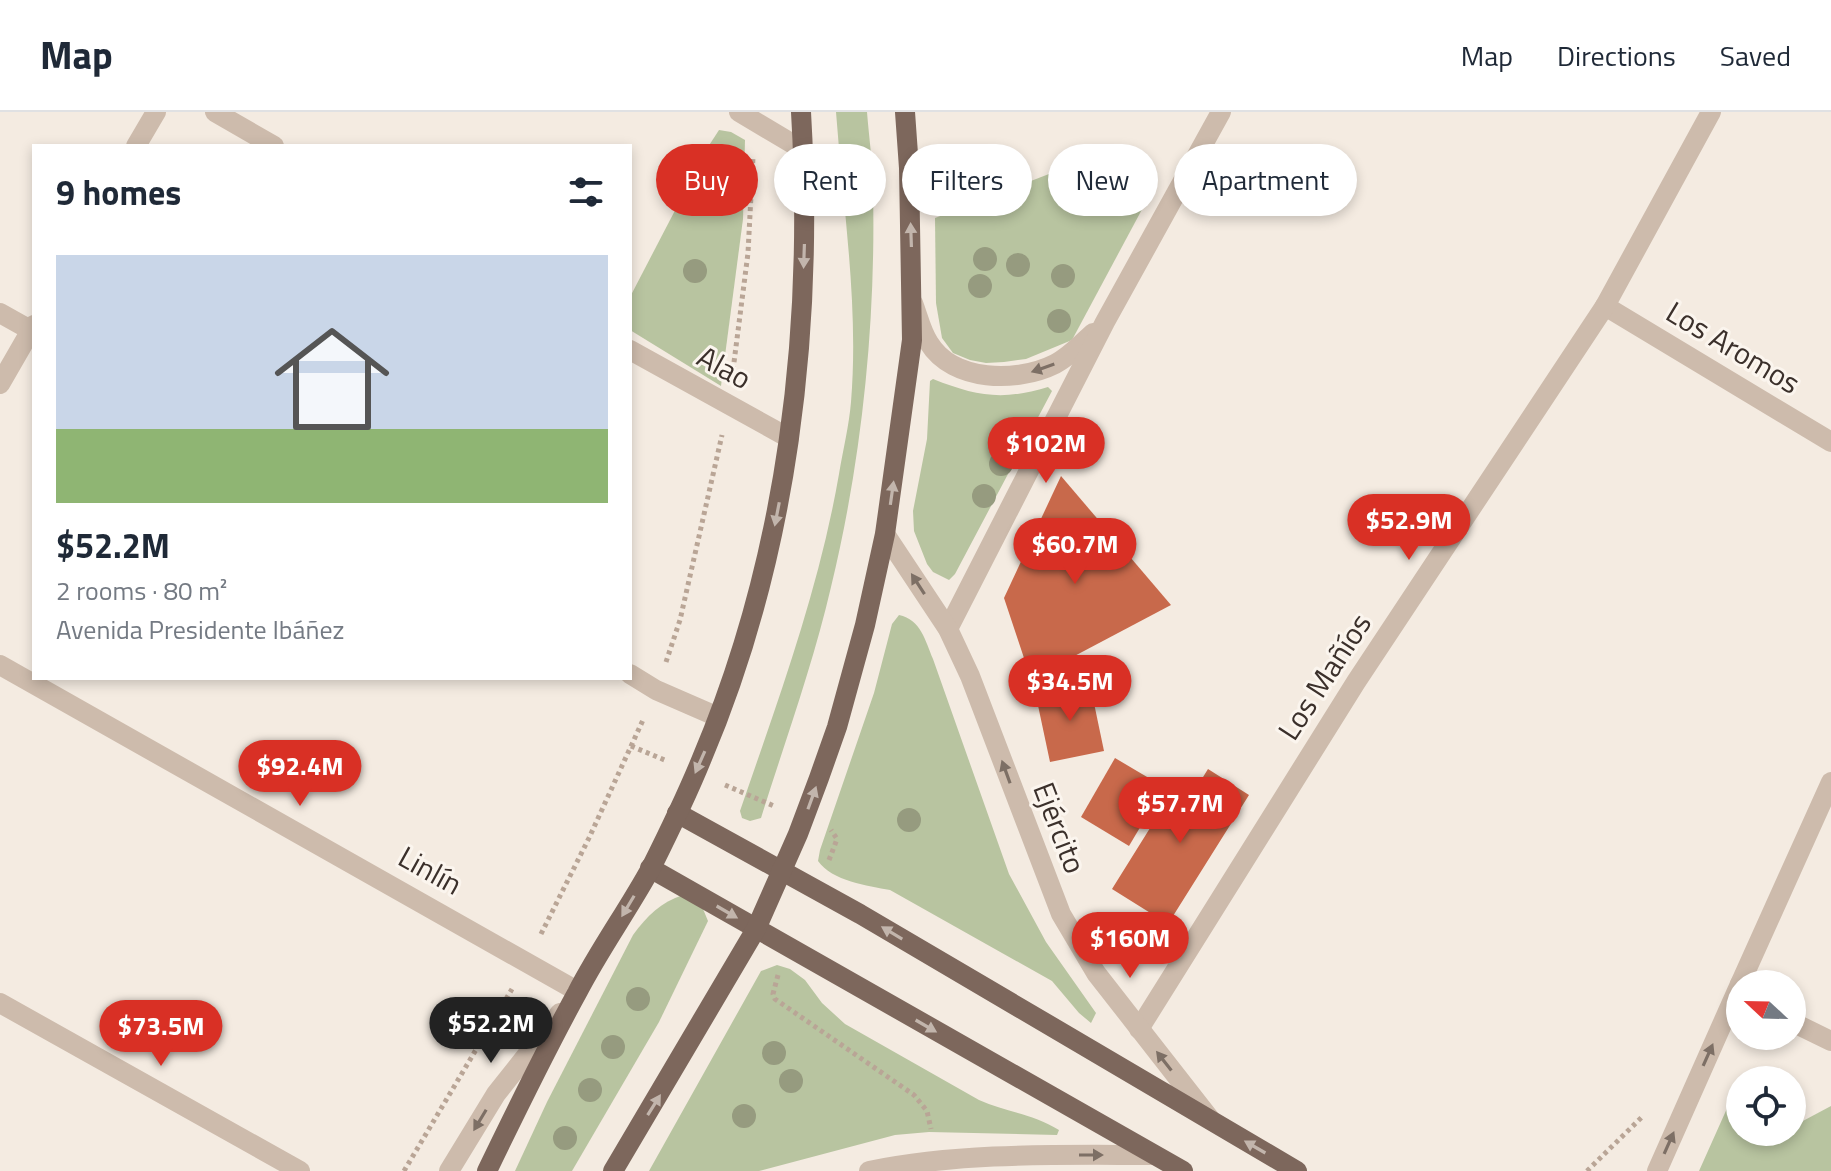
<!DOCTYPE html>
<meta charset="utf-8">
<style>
:root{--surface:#fff;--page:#f6f6f7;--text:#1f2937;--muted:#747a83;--line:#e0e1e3;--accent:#d93025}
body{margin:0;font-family:"Titillium Web",sans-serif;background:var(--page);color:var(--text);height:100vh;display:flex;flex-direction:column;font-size:30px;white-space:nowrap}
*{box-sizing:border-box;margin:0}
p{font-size:26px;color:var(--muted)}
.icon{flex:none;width:44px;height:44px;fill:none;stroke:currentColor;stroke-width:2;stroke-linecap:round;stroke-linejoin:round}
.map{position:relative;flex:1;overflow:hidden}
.side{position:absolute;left:32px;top:32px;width:600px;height:536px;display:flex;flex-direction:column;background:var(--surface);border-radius:0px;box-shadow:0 4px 12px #0003}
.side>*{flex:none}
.banner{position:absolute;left:656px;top:32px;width:760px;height:72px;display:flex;gap:16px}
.needle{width:52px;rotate:292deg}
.buttons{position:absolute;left:1726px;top:858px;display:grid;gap:16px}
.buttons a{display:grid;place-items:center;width:80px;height:80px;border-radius:50%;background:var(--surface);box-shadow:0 4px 12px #0003;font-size:40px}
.price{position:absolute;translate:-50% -68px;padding:0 18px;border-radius:28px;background:var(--accent);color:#fff;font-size:26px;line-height:52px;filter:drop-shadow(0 2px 4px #0008)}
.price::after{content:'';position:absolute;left:50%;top:48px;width:24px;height:18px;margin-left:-12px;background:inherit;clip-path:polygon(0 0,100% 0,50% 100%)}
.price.current{background:#222;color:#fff}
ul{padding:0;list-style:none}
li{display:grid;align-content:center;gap:16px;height:424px;padding:0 24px}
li+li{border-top:2px solid var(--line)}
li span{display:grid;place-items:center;height:248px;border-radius:0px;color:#555}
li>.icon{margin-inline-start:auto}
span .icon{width:144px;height:144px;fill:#fffc;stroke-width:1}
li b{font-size:34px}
h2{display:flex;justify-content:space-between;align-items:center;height:96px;padding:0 24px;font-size:34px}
.tag{padding:0 28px;border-radius:36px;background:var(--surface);box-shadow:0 4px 12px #0003;font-size:28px;line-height:72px}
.tag.current{background:var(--accent);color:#fff}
header{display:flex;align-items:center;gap:48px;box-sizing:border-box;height:112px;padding:0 40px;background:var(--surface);border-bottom:2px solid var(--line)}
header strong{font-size:38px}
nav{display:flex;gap:44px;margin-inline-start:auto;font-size:28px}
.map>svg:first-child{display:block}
.green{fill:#b8c4a0}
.building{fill:#c8694b}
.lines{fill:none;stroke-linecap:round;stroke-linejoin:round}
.path{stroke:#b9a596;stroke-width:5;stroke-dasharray:4 4;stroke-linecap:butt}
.minor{stroke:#cdbbac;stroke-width:20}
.tertiary{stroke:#cdbbac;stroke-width:20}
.primary{stroke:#7d675c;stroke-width:20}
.tree{fill:#969b7f}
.oneway{fill:#c2b5ac}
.oneway2{fill:#7d6f65}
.labels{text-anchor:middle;stroke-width:6;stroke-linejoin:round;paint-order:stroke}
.street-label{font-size:30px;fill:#3b302b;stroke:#fbf5ee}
</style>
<header>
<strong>Map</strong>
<nav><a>Map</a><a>Directions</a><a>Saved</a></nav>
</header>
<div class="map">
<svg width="1831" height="1059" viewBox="0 0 1831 1059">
<rect width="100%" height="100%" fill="#f4ebe1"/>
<g class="green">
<path d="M836,0H867C869,26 873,52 873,78C876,210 862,347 831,475C813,553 785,629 761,706L750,709L742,706L740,699C778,588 819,478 839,362C843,338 849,314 851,290C859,194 843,96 836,0Z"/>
<path d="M719,18L731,20L745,28L743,107L721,274L630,218V185L708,35Z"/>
<path d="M1111,38L1154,75L1072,228L1026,247L1004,250L986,251L970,248L953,241L942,226L936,191L935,106Z"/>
<path d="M933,267C976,284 1002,289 1048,275L1052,279L955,462L949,468L933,460L927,452L914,419L913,399L927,327L930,269Z"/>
<path d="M899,503C921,508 925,528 933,547L1009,762L1046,830L1096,901L1091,911L1079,901L1052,869L890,778C868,774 832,769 818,749L820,738L874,581L892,512Z"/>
<path d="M683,783L703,797L708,809L659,910L572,1059H515L547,990L633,823C647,804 661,790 683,783Z"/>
<path d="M777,853L790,857L805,868L822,891L845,912L979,988C1006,1000 1033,1002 1059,1018L1057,1023L929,1020L895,1023L759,1059H649L761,859Z"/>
<path d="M1733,983L1740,986V1020H1792V1007L1801,1010L1831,994V1059H1699Z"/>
</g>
<g class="building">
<path d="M1061,364L1171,493L1031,567L1004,486Z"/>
<path d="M1090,572L1104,639L1050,650L1036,584Z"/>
<path d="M1115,646L1164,675L1129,734L1081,705Z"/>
<path d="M1208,657L1249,683L1168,812L1112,777L1180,668L1195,678Z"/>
</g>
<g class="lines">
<g class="path">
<path d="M733,258L748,141L753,45"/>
<path d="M666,550L680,508L722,323"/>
<path d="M631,634L667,649"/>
<path d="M725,673L774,694"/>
<path d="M829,748L837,727L831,718"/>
<path d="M541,822L589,726L643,608"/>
<path d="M778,863L773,882L775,887L914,983L927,999L931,1017"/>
<path d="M404,1059L512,877"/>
<path d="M1587,1059L1644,1003"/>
</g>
<g class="minor">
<path d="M215,0L274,34"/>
<path d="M739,0L803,38"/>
<path d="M136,34L156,0"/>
<path d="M913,191C918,204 921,219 929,231C953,270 1017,271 1055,252C1069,245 1081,232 1093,221"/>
<path d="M1605,194L1831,330"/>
<path d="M0,201L34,220"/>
<path d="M630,238L789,326"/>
<path d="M0,272L34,213"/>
<path d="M948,517L1105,210L1221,0"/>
<path d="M0,553L577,879"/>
<path d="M630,562L656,578L718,605"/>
<path d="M1740,872L1831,670"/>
<path d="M0,891L300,1059"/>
<path d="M1792,910L1831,929"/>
<path d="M1139,917L1356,570L1605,194L1711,0"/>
<path d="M1657,1059L1740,872"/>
</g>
<g class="tertiary">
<path d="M885,422L948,517L970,564L1061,802L1096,861L1210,1007"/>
<path d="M449,1059L496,982L560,901"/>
<path d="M869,1059C963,1040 1058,1043 1153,1043"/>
</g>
<g class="primary">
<path d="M677,701L860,802L1297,1059"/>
<path d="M650,756L1183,1059"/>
<path d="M487,1059C516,999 545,939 577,881C599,838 628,798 651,756C669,720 687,683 702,646C788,443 814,219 801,0"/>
<path d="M613,1059L756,817L798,722L819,666L837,615L865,513L885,422L912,228L909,56L905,0"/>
</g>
</g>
<g class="tree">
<circle cx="858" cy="53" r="12"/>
<circle cx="985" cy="147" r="12"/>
<circle cx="1018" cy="153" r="12"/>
<circle cx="695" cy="159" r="12"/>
<circle cx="1063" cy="164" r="12"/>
<circle cx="980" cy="174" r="12"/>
<circle cx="1059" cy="209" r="12"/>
<circle cx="1018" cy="321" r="12"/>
<circle cx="1001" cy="352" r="12"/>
<circle cx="984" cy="384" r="12"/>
<circle cx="909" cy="708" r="12"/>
<circle cx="638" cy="887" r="12"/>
<circle cx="613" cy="935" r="12"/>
<circle cx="774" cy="941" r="12"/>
<circle cx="791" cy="969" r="12"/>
<circle cx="590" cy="978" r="12"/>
<circle cx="744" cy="1004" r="12"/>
<circle cx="565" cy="1026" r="12"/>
</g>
<defs><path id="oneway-solid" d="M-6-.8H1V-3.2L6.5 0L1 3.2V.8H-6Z" transform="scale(2)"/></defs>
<g class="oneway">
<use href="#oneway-solid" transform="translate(911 123) rotate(-92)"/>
<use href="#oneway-solid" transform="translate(804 144) rotate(92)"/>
<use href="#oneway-solid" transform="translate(892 381) rotate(-82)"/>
<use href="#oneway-solid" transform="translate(777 402) rotate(101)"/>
<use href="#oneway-solid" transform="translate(700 650) rotate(114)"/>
<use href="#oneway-solid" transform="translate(812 686) rotate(-70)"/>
<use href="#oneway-solid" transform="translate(628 794) rotate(121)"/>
<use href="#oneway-solid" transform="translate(727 800) rotate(30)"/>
<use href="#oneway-solid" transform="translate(892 821) rotate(-149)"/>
<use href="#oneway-solid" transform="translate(926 914) rotate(30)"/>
<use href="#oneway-solid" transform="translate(654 993) rotate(-58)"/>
<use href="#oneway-solid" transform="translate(1255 1035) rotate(-150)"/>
</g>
<g class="oneway2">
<use href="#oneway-solid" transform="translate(1043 256) rotate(161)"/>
<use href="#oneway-solid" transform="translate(918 472) rotate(-123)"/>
<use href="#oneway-solid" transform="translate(1006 660) rotate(-110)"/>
<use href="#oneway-solid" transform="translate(1708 943) rotate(-66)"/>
<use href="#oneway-solid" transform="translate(1164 949) rotate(-128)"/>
<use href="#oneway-solid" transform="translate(480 1008) rotate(121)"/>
<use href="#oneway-solid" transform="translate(1669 1031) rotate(-66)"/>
<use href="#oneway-solid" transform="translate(1091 1043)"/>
</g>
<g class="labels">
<g class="street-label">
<text transform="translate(1733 236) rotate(31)" y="10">Los Aromos</text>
<text transform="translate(724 256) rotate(29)" y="10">Alao</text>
<text transform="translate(1325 565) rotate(-57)" y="10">Los Mañíos</text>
<text transform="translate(1059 716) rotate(69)" y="10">Ejército</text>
<text transform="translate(430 759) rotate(29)" y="10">Linlín</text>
</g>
</g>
</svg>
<div class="buttons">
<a><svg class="needle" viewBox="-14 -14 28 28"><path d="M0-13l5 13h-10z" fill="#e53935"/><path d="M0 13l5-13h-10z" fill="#747a83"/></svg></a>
<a><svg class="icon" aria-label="locate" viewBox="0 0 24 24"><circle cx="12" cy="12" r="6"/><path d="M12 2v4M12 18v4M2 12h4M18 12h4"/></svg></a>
</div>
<b class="price" style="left:1046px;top:373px">$102M</b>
<b class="price" style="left:1409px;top:450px">$52.9M</b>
<b class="price" style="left:1075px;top:474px">$60.7M</b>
<b class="price" style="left:1070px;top:611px">$34.5M</b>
<b class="price" style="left:300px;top:696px">$92.4M</b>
<b class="price" style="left:1180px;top:733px">$57.7M</b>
<b class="price" style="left:1130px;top:868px">$160M</b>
<b class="price current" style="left:491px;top:953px">$52.2M</b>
<b class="price" style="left:161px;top:956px">$73.5M</b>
<div class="banner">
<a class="tag current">Buy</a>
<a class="tag">Rent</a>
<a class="tag">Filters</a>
<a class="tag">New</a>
<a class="tag">Apartment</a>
</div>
<section class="side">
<h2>9 homes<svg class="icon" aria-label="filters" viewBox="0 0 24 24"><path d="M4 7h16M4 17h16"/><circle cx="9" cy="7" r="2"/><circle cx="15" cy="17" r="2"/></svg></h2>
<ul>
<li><span style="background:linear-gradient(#c9d6e8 70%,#8fb573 0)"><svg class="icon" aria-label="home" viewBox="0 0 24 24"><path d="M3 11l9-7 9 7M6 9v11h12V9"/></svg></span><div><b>$52.2M</b><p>2 rooms · 80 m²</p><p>Avenida Presidente Ibáñez</p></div></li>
</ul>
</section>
</div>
